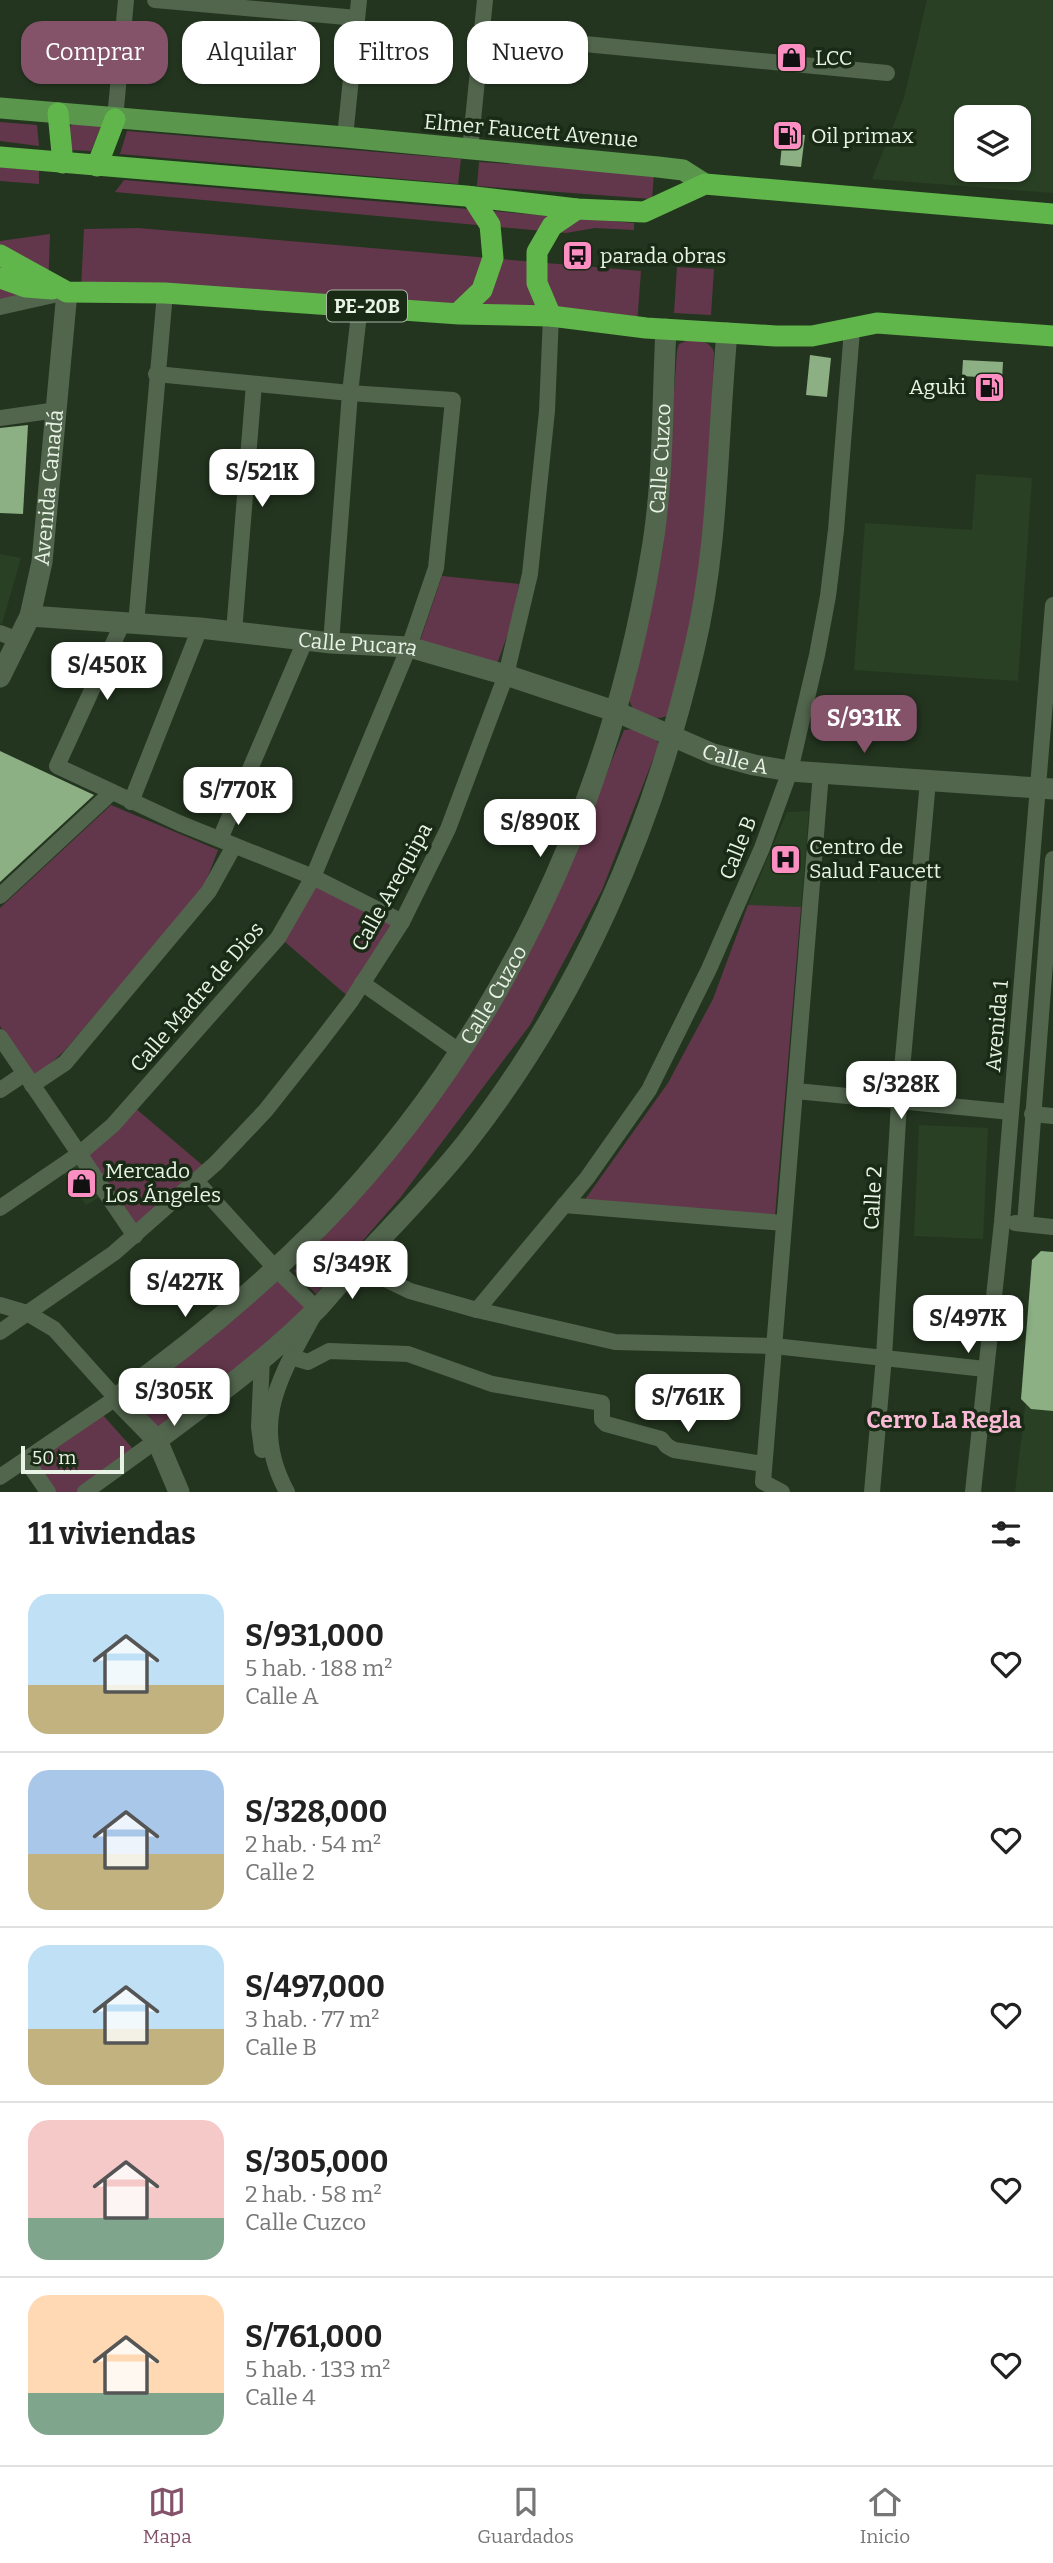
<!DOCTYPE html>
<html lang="es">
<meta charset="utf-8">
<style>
:root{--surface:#fff;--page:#f6f6f6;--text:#222;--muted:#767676;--line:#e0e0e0;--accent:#84536a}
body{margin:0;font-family:Bitter,serif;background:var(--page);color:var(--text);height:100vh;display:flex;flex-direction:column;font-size:26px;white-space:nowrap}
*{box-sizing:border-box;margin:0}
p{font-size:23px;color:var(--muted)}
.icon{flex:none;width:38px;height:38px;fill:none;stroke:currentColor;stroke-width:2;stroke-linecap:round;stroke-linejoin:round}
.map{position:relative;height:1492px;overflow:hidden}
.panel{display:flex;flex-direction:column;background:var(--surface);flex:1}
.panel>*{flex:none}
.guide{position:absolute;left:21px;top:21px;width:700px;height:63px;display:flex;gap:14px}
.buttons{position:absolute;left:954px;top:105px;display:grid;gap:14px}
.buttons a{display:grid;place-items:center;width:77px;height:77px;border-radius:14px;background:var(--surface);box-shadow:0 2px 5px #0004;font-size:35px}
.scale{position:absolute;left:21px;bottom:18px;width:103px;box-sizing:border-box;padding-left:7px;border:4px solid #e8f3e5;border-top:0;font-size:19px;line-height:24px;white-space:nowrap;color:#e8f3e5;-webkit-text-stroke:5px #192a15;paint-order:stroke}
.price{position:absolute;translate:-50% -60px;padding:0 16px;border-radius:14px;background:#fff;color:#222;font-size:23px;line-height:46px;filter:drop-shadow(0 2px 4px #0008)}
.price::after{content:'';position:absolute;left:50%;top:42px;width:21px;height:16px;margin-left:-10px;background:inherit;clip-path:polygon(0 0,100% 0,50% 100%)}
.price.current{background:var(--accent);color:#fff}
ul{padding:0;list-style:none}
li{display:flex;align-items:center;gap:21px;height:175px;padding:0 28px}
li+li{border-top:2px solid var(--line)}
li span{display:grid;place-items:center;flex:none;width:196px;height:140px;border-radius:21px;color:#555}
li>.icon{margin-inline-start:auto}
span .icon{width:84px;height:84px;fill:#fffc;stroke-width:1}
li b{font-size:30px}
h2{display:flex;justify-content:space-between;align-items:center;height:84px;padding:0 28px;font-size:30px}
.pill{padding:0 24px;border-radius:21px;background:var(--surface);box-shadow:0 2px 5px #0004;font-size:24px;line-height:63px}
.pill.current{background:var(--accent);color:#fff}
.menu{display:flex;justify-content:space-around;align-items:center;height:98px;border-top:2px solid var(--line);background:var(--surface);font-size:19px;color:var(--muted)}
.menu a{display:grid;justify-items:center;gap:4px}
.menu .current{color:var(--accent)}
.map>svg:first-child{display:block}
.built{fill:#294024;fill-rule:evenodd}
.green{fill:#63374b}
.building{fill:#8caf84}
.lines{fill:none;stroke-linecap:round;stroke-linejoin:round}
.street{stroke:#52654d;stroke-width:16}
.secondary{stroke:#52654d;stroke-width:21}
.primary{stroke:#5a964c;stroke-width:21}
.highway{stroke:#60b64b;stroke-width:21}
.labels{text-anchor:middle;stroke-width:7;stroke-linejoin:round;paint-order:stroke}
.shield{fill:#192a15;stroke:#aab7a7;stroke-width:2}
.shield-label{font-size:19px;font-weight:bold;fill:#e8f3e5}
.poi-label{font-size:21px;fill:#e8f3e5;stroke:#192a15;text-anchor:start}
.street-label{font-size:21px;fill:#e8f3e5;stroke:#192a15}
.neighbourhood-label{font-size:23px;font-weight:bold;fill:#f9bad5;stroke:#192a15}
</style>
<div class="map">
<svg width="1053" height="1492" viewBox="0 0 1053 1492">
<rect width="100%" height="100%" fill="#23351f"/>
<g class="built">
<path d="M927,0H1053V193L872,179L904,98ZM966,117H1018V170H966Z"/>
<path d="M976,474L1032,478L1018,681L854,670L865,523L972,530Z"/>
<path d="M0,554L21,558L2,624L0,623Z"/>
<path d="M809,811L801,907L748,905L787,812Z"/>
<path d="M919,1125L988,1128L983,1239L914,1236Z"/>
<path d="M79,1162L101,1196L86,1205L62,1171Z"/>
<path d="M1043,1255H1053V1492H1015Z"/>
</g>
<g class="green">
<path d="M0,122L37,125L39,146L0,141Z"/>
<path d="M72,123L101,126L91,151L71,150L68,132Z"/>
<path d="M127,131L461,159L458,184L120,154Z"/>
<path d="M479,162L654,173L652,199L477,186Z"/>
<path d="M0,167L39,171V184L0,181Z"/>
<path d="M124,180L634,223V230L595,228L566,233L115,192Z"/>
<path d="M138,228L641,271L637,324L81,289L84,229Z"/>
<path d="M50,234L48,291L0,299V241Z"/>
<path d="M677,267L714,269L711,315L674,313Z"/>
<path d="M686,341C698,341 709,339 714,352L706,533L690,630L670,714C658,722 647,716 634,711L629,700L663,548L677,351L679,344Z"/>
<path d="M442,576L519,584L511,625L497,664L419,644Z"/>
<path d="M636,729L653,736L659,744L602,890L530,1025L400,1198L316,1294L294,1271L404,1145L567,873L624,730Z"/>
<path d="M111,805L218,850L203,889L65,1050L34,1079L0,1026V908Z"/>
<path d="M306,876L401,919L351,999L277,935Z"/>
<path d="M748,905L801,907L775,1216L584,1201L668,1083L713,999Z"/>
<path d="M135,1108L207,1169L136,1232L83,1156Z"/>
<path d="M275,1276L309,1309L154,1437L121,1401Z"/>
<path d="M101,1413L135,1451L79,1492H52L31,1461Z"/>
</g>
<g class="building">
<path d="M783,133L805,135L801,167L780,165Z"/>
<path d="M810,355L831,358L827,397L806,395Z"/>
<path d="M963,360L1003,362L1001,399L976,398L978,377L962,376Z"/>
<path d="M28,425L23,514L0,513V428Z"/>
<path d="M0,751L94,795L0,882Z"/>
<path d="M1041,1251L1053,1252V1411L1031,1409L1021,1399L1032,1260Z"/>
</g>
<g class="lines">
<g class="street">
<path d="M155,0L357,18"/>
<path d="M481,34L887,73"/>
<path d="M115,119L126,0"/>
<path d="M345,137L359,0"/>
<path d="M470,150L485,0"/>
<path d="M0,307L58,294"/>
<path d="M0,418L57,410"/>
<path d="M123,622L57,766L179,823L313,877L402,922"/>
<path d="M136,624L165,293"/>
<path d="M234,632L254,384"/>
<path d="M0,633L18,640"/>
<path d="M331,643L350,393L360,305"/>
<path d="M131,802L200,628"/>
<path d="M220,839L305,641"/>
<path d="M0,896L112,792"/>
<path d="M362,983L459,1051"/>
<path d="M0,1037L135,1236"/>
<path d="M32,1085L65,1063L209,891L234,846"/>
<path d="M0,1090L24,1074"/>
<path d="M796,1091L1011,1112"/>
<path d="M1032,1114L1053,1116"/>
<path d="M196,1181L276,1269L317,1309C283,1373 248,1420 287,1492"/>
<path d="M564,1205L784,1223"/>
<path d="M0,1208L79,1154L113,1125L278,938L313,877L409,647L436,568L453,400L350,393L156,374"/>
<path d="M1015,1223L1053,1227"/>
<path d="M1025,1224L1053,859"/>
<path d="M356,1265L410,1291L477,1310L615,1342L774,1346L985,1369"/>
<path d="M0,1305L27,1313L54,1329L116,1398L0,1477"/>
<path d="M477,1310L587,1178L649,1090L709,969L762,848L790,771L817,655L828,596L836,530L852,330"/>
<path d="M0,1332L114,1253L216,1163L266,1110L319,1043L351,1001L402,922L448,829L506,675L530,574L547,411L551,316"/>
<path d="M291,1357L308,1362L329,1351L408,1354L492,1384L602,1403V1420L606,1424L661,1439L667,1446L674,1450L764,1464"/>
<path d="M262,1358L259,1427L262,1450"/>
<path d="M26,1460L48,1492"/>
<path d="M85,1492L157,1440"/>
<path d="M782,1492L763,1482L821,773"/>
<path d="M872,1492L884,1357L899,1103L928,781"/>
<path d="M973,1492L1002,1222L1053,605"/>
</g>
<g class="secondary">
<path id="s1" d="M30,616L200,628L331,643L409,647L506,675L617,712L713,754L754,765L790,771L1053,789"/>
<path id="s2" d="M0,677L30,616L42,562L67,292"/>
<path d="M157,1440C212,1399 270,1357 318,1308C331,1294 343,1278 357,1264C394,1224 432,1186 466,1143C579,999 653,828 694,650C719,546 717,439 727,333"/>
<path id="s3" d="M179,1492L157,1440L116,1398C188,1347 256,1290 318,1228C497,1046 610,805 651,555C664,481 662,405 666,329"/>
</g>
<path class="primary" d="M0,108L345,137L658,167L683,170L705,184"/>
<g class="highway">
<path d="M58,113L63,163"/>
<path d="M0,157L466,196L577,209L644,212L705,184L1053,214"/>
<path d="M97,166L115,119"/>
<path d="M0,255L67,292L165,293L459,314L551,316L646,328L776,336H812L877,323L1053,336"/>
<path d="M0,278L26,287L52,289"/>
<path d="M458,313L482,290L493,258L490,225L472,197"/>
<path d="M551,316L537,283V252L552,226L577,209"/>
</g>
</g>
<defs>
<symbol id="shop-square" viewBox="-11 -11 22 22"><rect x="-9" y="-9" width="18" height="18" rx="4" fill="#fc8fc2" stroke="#192a15"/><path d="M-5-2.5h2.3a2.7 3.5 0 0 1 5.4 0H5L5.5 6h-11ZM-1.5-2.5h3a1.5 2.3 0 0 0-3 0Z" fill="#111"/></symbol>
<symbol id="fuel-square" viewBox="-11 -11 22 22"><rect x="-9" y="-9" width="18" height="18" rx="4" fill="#fc8fc2" stroke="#192a15"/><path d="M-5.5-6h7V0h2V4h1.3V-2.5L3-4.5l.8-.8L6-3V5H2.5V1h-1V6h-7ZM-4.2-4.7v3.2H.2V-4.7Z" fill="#111"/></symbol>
<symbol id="bus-square" viewBox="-11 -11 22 22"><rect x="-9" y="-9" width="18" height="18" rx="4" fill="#fc8fc2" stroke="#192a15"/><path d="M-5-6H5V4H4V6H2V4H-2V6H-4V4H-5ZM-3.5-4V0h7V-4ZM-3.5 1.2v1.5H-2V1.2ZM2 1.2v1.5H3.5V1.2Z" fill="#111"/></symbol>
<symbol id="hospital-square" viewBox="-11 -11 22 22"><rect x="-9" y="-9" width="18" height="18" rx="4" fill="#fc8fc2" stroke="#192a15"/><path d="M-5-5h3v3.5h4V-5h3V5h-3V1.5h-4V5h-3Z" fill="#111"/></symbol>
</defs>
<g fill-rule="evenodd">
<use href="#shop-square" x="774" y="40" width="35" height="35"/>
<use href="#fuel-square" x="770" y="118" width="35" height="35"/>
<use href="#bus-square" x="560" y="238" width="35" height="35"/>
<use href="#fuel-square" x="972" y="370" width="35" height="35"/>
<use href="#hospital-square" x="768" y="842" width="35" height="35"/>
<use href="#shop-square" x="64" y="1166" width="35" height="35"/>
</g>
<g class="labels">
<rect class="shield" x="327" y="290.5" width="80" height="31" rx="5"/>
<g class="shield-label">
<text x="367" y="313">PE-20B</text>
</g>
<g class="poi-label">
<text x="815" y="65">LCC</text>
<text x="811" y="143">Oil primax</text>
<text x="600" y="263">parada obras</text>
<text x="966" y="394" text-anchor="end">Aguki</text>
<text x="809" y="854">Centro de<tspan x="809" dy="24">Salud Faucett</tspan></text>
<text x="105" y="1178">Mercado<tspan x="105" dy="24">Los Ángeles</tspan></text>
</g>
<g class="street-label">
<text transform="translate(531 131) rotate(5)" y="7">Elmer Faucett Avenue</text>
<text dy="7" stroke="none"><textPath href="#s3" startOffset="1239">Calle Cuzco</textPath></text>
<text dy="7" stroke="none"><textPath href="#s2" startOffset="198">Avenida Canadá</textPath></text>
<text dy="7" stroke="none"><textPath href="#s1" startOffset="329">Calle Pucara</textPath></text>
<text dy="7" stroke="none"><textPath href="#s1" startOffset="726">Calle A</textPath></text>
<text transform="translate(738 848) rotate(-68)" y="7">Calle B</text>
<text transform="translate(392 887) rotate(-61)" y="7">Calle Arequipa</text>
<text dy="7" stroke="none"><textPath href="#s3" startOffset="672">Calle Cuzco</textPath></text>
<text transform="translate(197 997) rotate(-49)" y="7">Calle Madre de Dios</text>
<text transform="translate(997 1026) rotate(-85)" y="7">Avenida 1</text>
<text transform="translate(873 1198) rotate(-87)" y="7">Calle 2</text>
</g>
<g class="neighbourhood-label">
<text x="944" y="1428">Cerro La Regla</text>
</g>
</g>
</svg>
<div class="buttons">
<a><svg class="icon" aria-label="layers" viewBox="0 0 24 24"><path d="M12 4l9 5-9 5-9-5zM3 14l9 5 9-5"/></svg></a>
</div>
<div class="scale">50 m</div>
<b class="price" style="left:262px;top:509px">S/521K</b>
<b class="price" style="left:107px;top:702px">S/450K</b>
<b class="price current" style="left:864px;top:755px">S/931K</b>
<b class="price" style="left:238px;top:827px">S/770K</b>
<b class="price" style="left:540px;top:859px">S/890K</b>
<b class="price" style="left:901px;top:1121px">S/328K</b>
<b class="price" style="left:352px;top:1301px">S/349K</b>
<b class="price" style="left:185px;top:1319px">S/427K</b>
<b class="price" style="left:968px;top:1355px">S/497K</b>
<b class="price" style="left:174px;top:1428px">S/305K</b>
<b class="price" style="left:688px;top:1434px">S/761K</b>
<div class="guide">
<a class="pill current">Comprar</a>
<a class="pill">Alquilar</a>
<a class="pill">Filtros</a>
<a class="pill">Nuevo</a>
</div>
</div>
<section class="panel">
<h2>11 viviendas<svg class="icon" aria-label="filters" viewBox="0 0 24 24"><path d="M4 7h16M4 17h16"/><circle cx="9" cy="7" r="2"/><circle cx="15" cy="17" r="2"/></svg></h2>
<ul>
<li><span style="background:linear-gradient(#bfe0f5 65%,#c2b280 0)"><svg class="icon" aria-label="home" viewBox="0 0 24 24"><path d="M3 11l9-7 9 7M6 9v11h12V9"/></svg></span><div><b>S/931,000</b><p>5 hab. · 188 m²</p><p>Calle A</p></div><svg class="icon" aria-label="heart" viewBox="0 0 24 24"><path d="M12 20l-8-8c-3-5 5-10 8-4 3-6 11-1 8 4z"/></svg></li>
<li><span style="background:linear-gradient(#a9c7e8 60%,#c2b280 0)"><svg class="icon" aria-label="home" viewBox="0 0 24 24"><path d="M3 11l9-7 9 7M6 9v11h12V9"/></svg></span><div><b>S/328,000</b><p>2 hab. · 54 m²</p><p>Calle 2</p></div><svg class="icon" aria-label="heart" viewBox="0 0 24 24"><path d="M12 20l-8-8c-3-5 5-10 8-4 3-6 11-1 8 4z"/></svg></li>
<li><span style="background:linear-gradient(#bfe0f5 60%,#c2b280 0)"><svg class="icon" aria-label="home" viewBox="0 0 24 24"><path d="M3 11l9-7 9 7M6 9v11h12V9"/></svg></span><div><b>S/497,000</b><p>3 hab. · 77 m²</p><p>Calle B</p></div><svg class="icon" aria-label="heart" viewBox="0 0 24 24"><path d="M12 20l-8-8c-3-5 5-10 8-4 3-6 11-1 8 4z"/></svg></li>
<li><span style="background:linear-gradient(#f6c9c9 70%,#7fa58c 0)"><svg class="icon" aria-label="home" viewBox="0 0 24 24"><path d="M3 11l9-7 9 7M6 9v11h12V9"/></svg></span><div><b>S/305,000</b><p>2 hab. · 58 m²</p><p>Calle Cuzco</p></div><svg class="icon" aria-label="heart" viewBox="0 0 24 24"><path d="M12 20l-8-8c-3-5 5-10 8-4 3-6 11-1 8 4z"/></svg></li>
<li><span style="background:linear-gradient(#ffd9b3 70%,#7fa58c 0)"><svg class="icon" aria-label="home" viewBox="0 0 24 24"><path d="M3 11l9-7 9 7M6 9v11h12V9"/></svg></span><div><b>S/761,000</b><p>5 hab. · 133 m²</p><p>Calle 4</p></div><svg class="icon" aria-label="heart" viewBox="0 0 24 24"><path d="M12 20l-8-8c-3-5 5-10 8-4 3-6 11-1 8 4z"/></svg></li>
</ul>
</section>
<nav class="menu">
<a class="current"><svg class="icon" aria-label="map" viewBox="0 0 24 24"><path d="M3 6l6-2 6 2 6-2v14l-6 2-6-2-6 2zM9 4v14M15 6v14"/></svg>Mapa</a>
<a><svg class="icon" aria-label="saved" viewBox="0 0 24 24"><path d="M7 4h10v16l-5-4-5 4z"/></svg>Guardados</a>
<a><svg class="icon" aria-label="home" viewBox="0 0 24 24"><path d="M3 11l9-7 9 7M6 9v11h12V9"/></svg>Inicio</a>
</nav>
